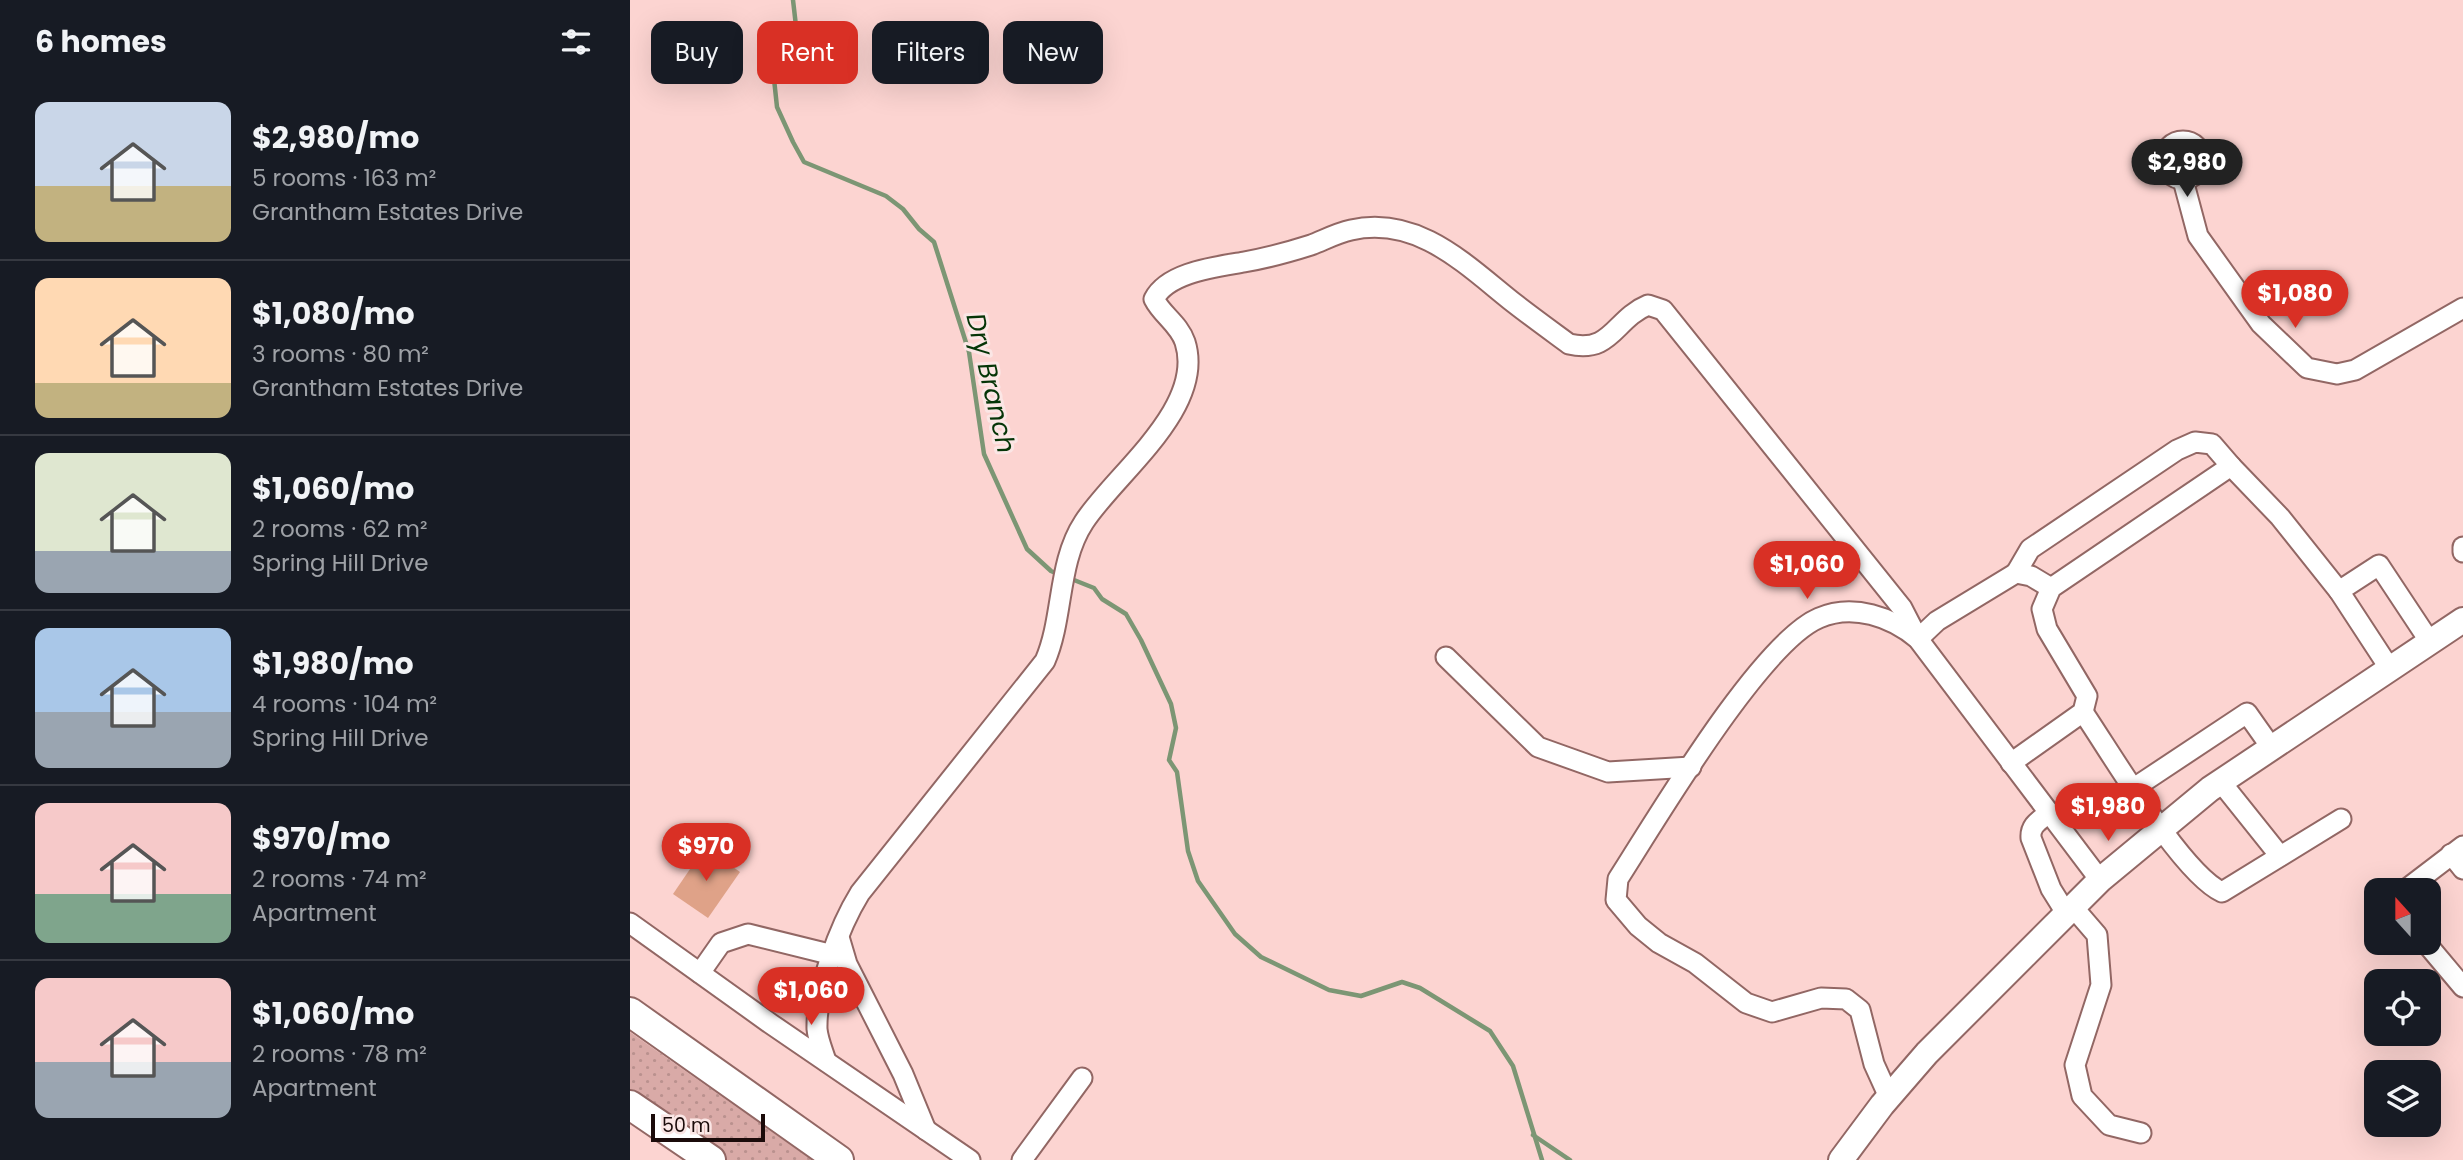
<!DOCTYPE html>
<meta charset="utf-8">
<style>
:root{--surface:#171b24;--page:#242831;--text:#f1f3f6;--muted:#9ea1a6;--line:#363941;--accent:#d93025}
body{margin:0;font-family:Poppins,sans-serif;background:var(--page);color:var(--text);height:100vh;display:flex;flex-direction:column;font-size:26px;white-space:nowrap}
*{box-sizing:border-box;margin:0}
p{font-size:23px;color:var(--muted)}
.icon{flex:none;width:38px;height:38px;fill:none;stroke:currentColor;stroke-width:2;stroke-linecap:round;stroke-linejoin:round}
.map{position:relative;flex:1;overflow:hidden}
.details{display:flex;flex-direction:column;background:var(--surface);width:630px}
.details>*{flex:none}
.hud{position:absolute;left:21px;top:21px;width:665px;height:63px;display:flex;gap:14px}
.needle{width:46px;rotate:339deg}
.controls{position:absolute;left:1734px;top:878px;display:grid;gap:14px}
.controls a{display:grid;place-items:center;width:77px;height:77px;border-radius:14px;background:var(--surface);box-shadow:0 7px 28px #0002;font-size:35px}
.scale{position:absolute;left:21px;bottom:18px;width:114px;box-sizing:border-box;padding-left:7px;border:4px solid #1b0b0a;border-top:0;font-size:19px;line-height:24px;white-space:nowrap;color:#1b0b0a;-webkit-text-stroke:5px #fbe6e5;paint-order:stroke}
.price{position:absolute;translate:-50% -60px;padding:0 16px;border-radius:24px;background:var(--accent);color:#fff;font-size:23px;line-height:46px;filter:drop-shadow(0 2px 4px #0008)}
.price::after{content:'';position:absolute;left:50%;top:42px;width:21px;height:16px;margin-left:-10px;background:inherit;clip-path:polygon(0 0,100% 0,50% 100%)}
.price.active{background:#222;color:#fff}
ul{padding:0;list-style:none}
li{display:flex;align-items:center;gap:21px;height:175px;padding:0 35px}
li+li{border-top:2px solid var(--line)}
li span{display:grid;place-items:center;flex:none;width:196px;height:140px;border-radius:14px;color:#555}
li>.icon{margin-inline-start:auto}
span .icon{width:84px;height:84px;fill:#fffc;stroke-width:1}
li b{font-size:30px}
h2{display:flex;justify-content:space-between;align-items:center;height:84px;padding:0 35px;font-size:30px}
.chip{padding:0 24px;border-radius:14px;background:var(--surface);box-shadow:0 7px 28px #0002;font-size:24px;line-height:63px}
.chip.active{background:var(--accent);color:#fff}
main{display:flex;flex:1;min-height:0}
.map>svg:first-child{display:block}
.grass{fill:url(#grass-dots)}
.lines{fill:none;stroke-linecap:round;stroke-linejoin:round}
.stream{stroke:#7c9674;stroke-width:4.5}
.building{fill:#dfa288}
.minor-casing{stroke:#926764;stroke-width:23}
.major-casing{stroke:#926764;stroke-width:28}
.highway-casing{stroke:#926764;stroke-width:32}
.minor{stroke:#fff;stroke-width:19}
.major{stroke:#fff;stroke-width:24}
.highway{stroke:#fff;stroke-width:28}
.labels{text-anchor:middle;stroke-width:6;stroke-linejoin:round;paint-order:stroke}
.water-label{font-size:26px;font-style:italic;fill:#053507;stroke:#fbe6e5}
</style>
<main>
<section class="details">
<h2>6 homes<svg class="icon" aria-label="filters" viewBox="0 0 24 24"><path d="M4 7h16M4 17h16"/><circle cx="9" cy="7" r="2"/><circle cx="15" cy="17" r="2"/></svg></h2>
<ul>
<li><span style="background:linear-gradient(#c9d6e8 60%,#c2b280 0)"><svg class="icon" aria-label="home" viewBox="0 0 24 24"><path d="M3 11l9-7 9 7M6 9v11h12V9"/></svg></span><div><b>$2,980/mo</b><p>5 rooms · 163 m²</p><p>Grantham Estates Drive</p></div></li>
<li><span style="background:linear-gradient(#ffd9b3 75%,#c2b280 0)"><svg class="icon" aria-label="home" viewBox="0 0 24 24"><path d="M3 11l9-7 9 7M6 9v11h12V9"/></svg></span><div><b>$1,080/mo</b><p>3 rooms · 80 m²</p><p>Grantham Estates Drive</p></div></li>
<li><span style="background:linear-gradient(#dfe7d0 70%,#9aa5b1 0)"><svg class="icon" aria-label="home" viewBox="0 0 24 24"><path d="M3 11l9-7 9 7M6 9v11h12V9"/></svg></span><div><b>$1,060/mo</b><p>2 rooms · 62 m²</p><p>Spring Hill Drive</p></div></li>
<li><span style="background:linear-gradient(#a9c7e8 60%,#9aa5b1 0)"><svg class="icon" aria-label="home" viewBox="0 0 24 24"><path d="M3 11l9-7 9 7M6 9v11h12V9"/></svg></span><div><b>$1,980/mo</b><p>4 rooms · 104 m²</p><p>Spring Hill Drive</p></div></li>
<li><span style="background:linear-gradient(#f6c9c9 65%,#7fa58c 0)"><svg class="icon" aria-label="home" viewBox="0 0 24 24"><path d="M3 11l9-7 9 7M6 9v11h12V9"/></svg></span><div><b>$970/mo</b><p>2 rooms · 74 m²</p><p>Apartment</p></div></li>
<li><span style="background:linear-gradient(#f6c9c9 60%,#9aa5b1 0)"><svg class="icon" aria-label="home" viewBox="0 0 24 24"><path d="M3 11l9-7 9 7M6 9v11h12V9"/></svg></span><div><b>$1,060/mo</b><p>2 rooms · 78 m²</p><p>Apartment</p></div></li>
</ul>
</section>
<div class="map">
<svg width="1833" height="1160" viewBox="0 0 1833 1160">
<defs>
<pattern id="grass-dots" width="8" height="8" patternUnits="userSpaceOnUse" patternTransform="scale(1.75)"><rect width="8" height="8" fill="#d9aaa7"/><path d="M2 2h.1M6 6h.1" fill="none" stroke="#ba918e" stroke-width="1.8" stroke-linecap="round"/></pattern>
</defs>
<rect width="100%" height="100%" fill="#fcd4d1"/>
<path class="grass" d="M0,1032L182,1160H96L0,1093Z"/>
<g class="lines">
<g class="stream">
<path d="M163,0L166,26L161,42L149,58L144,79L147,107L163,142L174,162L256,196L273,209L289,229L304,242L339,352L354,454L397,549L421,571L430,575"/>
<path d="M439,578L464,588L472,599L496,614L511,640L541,704L546,728L539,760L547,772L558,851L568,881L605,934L631,957L699,990L731,996L772,982L790,988L860,1031L883,1066L912,1160"/>
<path d="M903,1135L940,1160"/>
</g>
</g>
<path class="building" d="M75,847L110,872L78,918L43,894Z"/>
<g class="lines">
<defs>
<g id="minor">
<circle cx="1553" cy="160" r="19"/>
<path d="M1553,180L1568,236L1631,324L1677,368L1707,374L1725,370L1833,308"/>
<path d="M1601,466L1650,517L1709,591"/>
<path d="M1833,547V552"/>
<path d="M816,657L908,747L978,772L1061,767"/>
<path d="M1760,669L1709,591L1749,565L1800,642"/>
<path d="M1453,712C1481,753 1552,874 1592,892L1711,819"/>
<path d="M1381,763L1453,712L1457,696L1417,629L1412,609L1421,588L1601,466L1582,444L1565,442L1547,450L1400,549L1386,573"/>
<path d="M1590,781L1650,856"/>
<path d="M1504,788L1617,713L1641,747"/>
<path d="M1419,813C1409,821 1400,825 1401,838L1421,889L1436,913"/>
<path d="M1821,854L1833,869"/>
<path d="M1774,891L1833,846"/>
<path d="M1442,906L1467,935L1471,985L1445,1065L1452,1096L1479,1125L1511,1133"/>
<path d="M0,923L141,1024L340,1160"/>
<path d="M209,937L217,964L273,1074L296,1130"/>
<path d="M1796,943L1833,987"/>
<path d="M70,973L91,943L118,934L203,955"/>
<path d="M196,1061C193,1051 188,1040 187,1029C186,989 209,927 230,893L415,661C434,617 427,563 454,522C485,474 576,408 555,342C549,324 532,315 524,299C538,272 586,267 614,262C637,258 659,252 681,245C694,240 707,233 721,230C788,215 836,265 884,303C902,317 920,330 939,344C982,354 984,319 1018,305L1033,310L1272,608L1288,639L1307,621L1386,573L1401,576L1421,588"/>
<path d="M1259,1097L1244,1064L1230,1010L1216,999L1191,998L1142,1012L1116,1003L1065,963L1029,943L1008,926L986,900L988,879C1026,820 1130,643 1189,618C1223,603 1262,617 1288,639L1470,880"/>
<path d="M392,1160L452,1078"/>
</g>
<path id="major" d="M1211,1160L1252,1105L1297,1053L1470,880L1580,789L1833,620"/>
<g id="highway">
<path d="M0,1012L209,1160"/>
<path d="M0,1105L81,1160"/>
</g>
</defs>
<use href="#minor" class="minor-casing"/>
<use href="#major" class="major-casing"/>
<use href="#highway" class="highway-casing"/>
<use href="#minor" class="minor"/>
<use href="#major" class="major"/>
<use href="#highway" class="highway"/>
</g>
<g class="labels">
<g class="water-label">
<text transform="translate(361 383) rotate(77)" y="9">Dry Branch</text>
</g>
</g>
</svg>
<div class="controls">
<a><svg class="needle" viewBox="-14 -14 28 28"><path d="M0-13l5 13h-10z" fill="#e53935"/><path d="M0 13l5-13h-10z" fill="#9ea1a6"/></svg></a>
<a><svg class="icon" aria-label="locate" viewBox="0 0 24 24"><circle cx="12" cy="12" r="6"/><path d="M12 2v4M12 18v4M2 12h4M18 12h4"/></svg></a>
<a><svg class="icon" aria-label="layers" viewBox="0 0 24 24"><path d="M12 4l9 5-9 5-9-5zM3 14l9 5 9-5"/></svg></a>
</div>
<div class="scale">50 m</div>
<b class="price active" style="left:1557px;top:199px">$2,980</b>
<b class="price" style="left:1665px;top:330px">$1,080</b>
<b class="price" style="left:1177px;top:601px">$1,060</b>
<b class="price" style="left:1478px;top:843px">$1,980</b>
<b class="price" style="left:76px;top:883px">$970</b>
<b class="price" style="left:181px;top:1027px">$1,060</b>
<div class="hud">
<a class="chip">Buy</a>
<a class="chip active">Rent</a>
<a class="chip">Filters</a>
<a class="chip">New</a>
</div>
</div>
</main>
